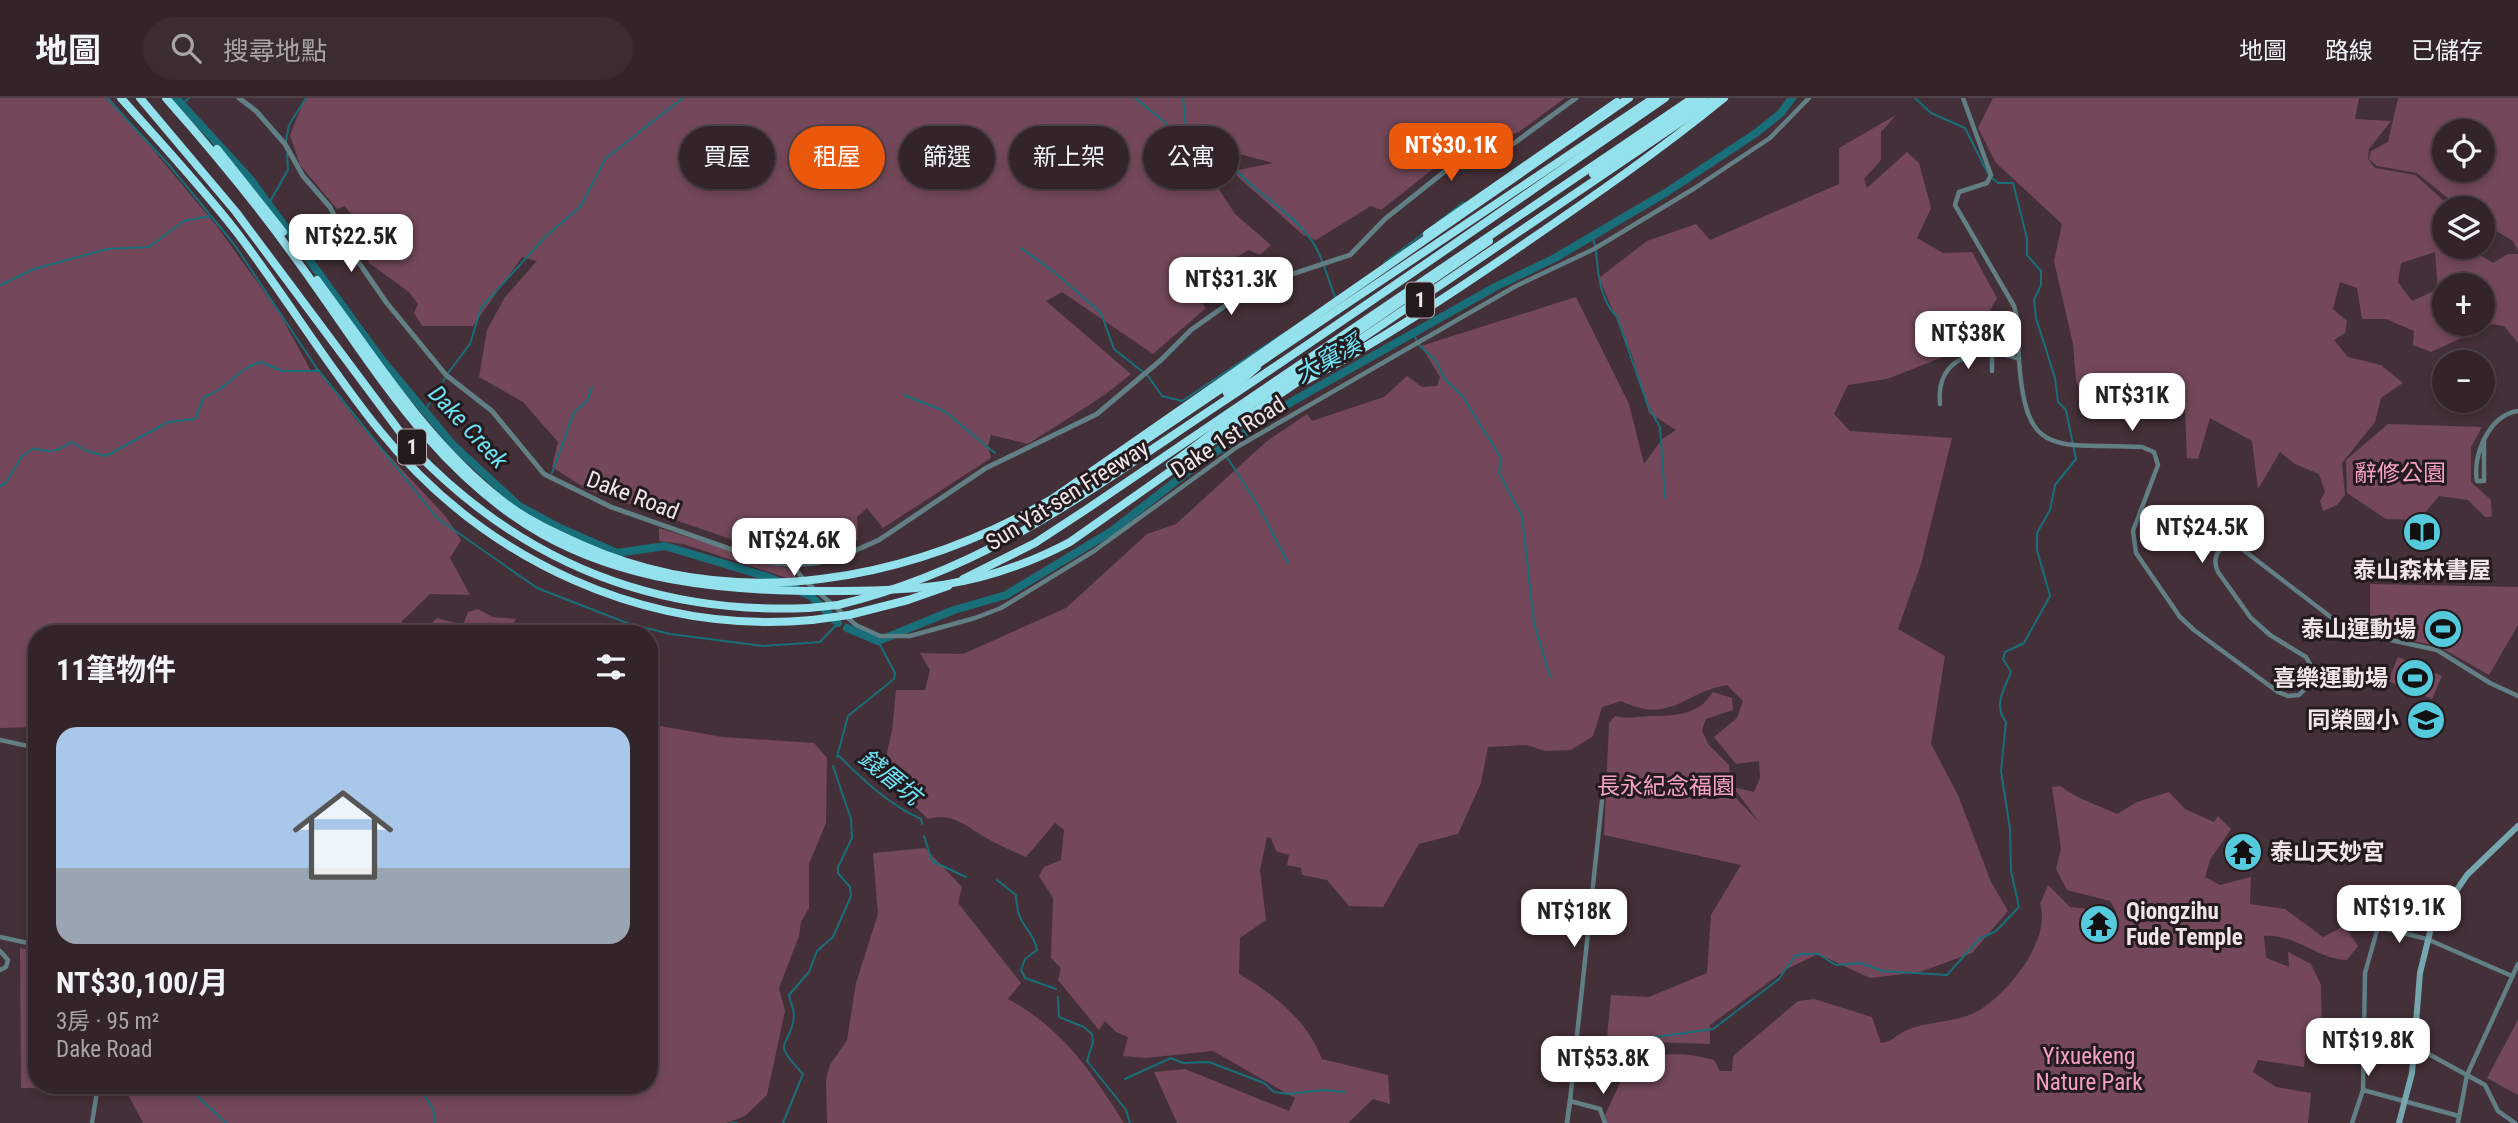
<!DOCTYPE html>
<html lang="zh-TW">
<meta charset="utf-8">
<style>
:root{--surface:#33242a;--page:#3b2c32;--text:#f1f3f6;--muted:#a9a4a8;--line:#4e4147;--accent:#ea580c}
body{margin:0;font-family:"Roboto Condensed","Noto Sans TC",sans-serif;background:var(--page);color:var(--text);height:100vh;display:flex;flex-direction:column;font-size:26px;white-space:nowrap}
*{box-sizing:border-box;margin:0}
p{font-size:23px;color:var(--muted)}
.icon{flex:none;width:38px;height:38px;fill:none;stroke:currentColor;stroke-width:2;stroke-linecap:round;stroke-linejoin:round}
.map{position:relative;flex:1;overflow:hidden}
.details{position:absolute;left:28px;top:527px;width:630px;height:469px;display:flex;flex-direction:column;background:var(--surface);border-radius:28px;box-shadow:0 4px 10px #0003,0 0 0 2px var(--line)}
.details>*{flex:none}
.hud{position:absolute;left:679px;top:28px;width:665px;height:63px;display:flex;gap:14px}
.fabs{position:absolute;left:2432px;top:21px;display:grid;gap:14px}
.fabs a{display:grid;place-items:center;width:63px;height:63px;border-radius:50%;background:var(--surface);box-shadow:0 4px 10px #0003,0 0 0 2px var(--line);font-size:35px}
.price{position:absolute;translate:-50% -60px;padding:0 16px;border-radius:14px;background:#fff;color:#222;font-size:23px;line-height:46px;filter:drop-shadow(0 2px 4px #0008)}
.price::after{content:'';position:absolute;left:50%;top:42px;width:21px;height:16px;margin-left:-10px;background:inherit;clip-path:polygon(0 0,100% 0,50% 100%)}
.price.active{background:var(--accent);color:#fff}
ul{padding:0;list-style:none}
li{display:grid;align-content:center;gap:14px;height:371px;padding:0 28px}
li+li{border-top:2px solid var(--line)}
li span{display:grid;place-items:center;height:217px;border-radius:21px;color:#555}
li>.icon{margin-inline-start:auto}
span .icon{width:126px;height:126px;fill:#fffc;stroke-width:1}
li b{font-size:30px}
h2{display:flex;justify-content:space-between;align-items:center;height:84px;padding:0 28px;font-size:30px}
.pill{padding:0 24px;border-radius:32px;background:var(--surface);box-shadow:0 4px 10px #0003,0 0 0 2px var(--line);font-size:24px;line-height:63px}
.pill.active{background:var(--accent);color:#fff}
header{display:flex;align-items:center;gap:42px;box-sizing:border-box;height:98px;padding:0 35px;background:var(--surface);border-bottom:2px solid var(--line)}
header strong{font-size:33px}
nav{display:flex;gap:38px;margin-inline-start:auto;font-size:24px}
.search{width:490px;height:63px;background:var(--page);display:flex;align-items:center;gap:18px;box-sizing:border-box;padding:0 24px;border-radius:38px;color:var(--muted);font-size:26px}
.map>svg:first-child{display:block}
.green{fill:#74485a;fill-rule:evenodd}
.water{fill:#186e79}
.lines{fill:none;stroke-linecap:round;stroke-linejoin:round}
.stream{stroke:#186e79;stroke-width:2}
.river{stroke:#186e79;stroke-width:8}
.minor{stroke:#617f84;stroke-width:4.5}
.tertiary{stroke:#617f84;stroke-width:5}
.secondary{stroke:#76a7af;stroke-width:6}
.motorway{stroke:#94e1ee;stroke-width:8}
.motorway-bridge{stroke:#94e1ee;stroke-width:8}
.labels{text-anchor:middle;stroke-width:6;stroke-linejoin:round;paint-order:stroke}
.shield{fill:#241b1f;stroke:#b4a8ac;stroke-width:2}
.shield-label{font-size:21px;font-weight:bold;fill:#f2e5e9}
.street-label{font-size:23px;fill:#f2e5e9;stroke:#241b1f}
.park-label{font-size:23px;fill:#f5a1c3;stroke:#241b1f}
.poi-label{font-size:23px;font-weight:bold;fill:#f2e5e9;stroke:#241b1f;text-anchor:end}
.water-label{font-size:24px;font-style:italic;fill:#6ee3f5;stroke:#241b1f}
</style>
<header>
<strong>地圖</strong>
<div class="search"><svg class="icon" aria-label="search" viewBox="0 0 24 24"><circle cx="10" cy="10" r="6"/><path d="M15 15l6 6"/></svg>搜尋地點</div>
<nav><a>地圖</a><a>路線</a><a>已儲存</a></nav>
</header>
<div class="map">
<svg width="2518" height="1025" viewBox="0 0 2518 1025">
<rect width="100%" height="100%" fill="#443038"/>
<g class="green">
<path d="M0,0H109L113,4L216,127L279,214L312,275L316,270L359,325L446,419L461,442L450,460L470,497L430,496L402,523V535L37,536V629L0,630Z"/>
<path d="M305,0H1565L1519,34L1442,64L1381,112L1371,108L1316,142L1303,137L1236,77L1238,72L1273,65L1206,47L1192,49V61L1202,83L1213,82L1235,116L1271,147L1260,157L1249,152L1228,164L1244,183L1222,199L1208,188L1197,198L1206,210L1153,256L1062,194L1046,203L1131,276C1098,304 1064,322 1028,346L991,337L988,348L991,360L883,430L867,410L857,419L858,442L818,459L774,456L588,392L552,369L558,344L523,304L479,279L487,232L505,199L537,163L522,159L473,228H422L414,215L418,206L409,194L369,165L357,146V126L345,108L337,111L300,67L290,37Z"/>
<path d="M1993,0H2359L2355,21L2391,23L2369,51L2368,61L2375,70L2415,77L2452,110H2445V149H2467L2493,165L2508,156H2518V245L2504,228L2492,226L2431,254L2413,247L2414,233L2386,221H2362L2357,190L2340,184L2333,211L2347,223L2345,235L2334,242L2348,259L2381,267L2403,285L2381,300L2375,324L2342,365L2345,397L2337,407L2323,413L2320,403L2325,394L2319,376L2295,366L2280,354L2258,391L2252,343L2210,320L2198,361L2187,360L2185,312L2137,288L2088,306L2076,283L2073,246L2054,163L2062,126L1996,65L1978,30ZM2435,154L2438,191L2412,203L2398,184L2401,165ZM2445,187H2483V226H2445Z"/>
<path d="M2398,0H2518V153L2513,143L2483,125V110H2460L2417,75L2377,68L2369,61L2371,53L2388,44ZM2445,33H2483V72H2445Z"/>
<path d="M1896,17L1881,34V62L1864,81L1867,90L1907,54L1919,65L1931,110L1917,140L1943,155L1972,154L1997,200L1986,220L1984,243L1887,281L1848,287L1834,316L1850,333L1952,340L1921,466L1898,531L1945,558L1931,646L1958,697L1991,784L2008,813L1972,855L1920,874L1870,880L1818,856L1787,871L1710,927V946L1650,944L1590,962L1589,944L1607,939L1611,897L1649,899L1707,875L1711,817L1741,767L1604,737L1609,625L1615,618C1628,621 1635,619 1648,618C1674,618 1698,618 1713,594L1732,600L1733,612L1706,621L1702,632L1708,646L1729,667L1731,695L1760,725L1733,689L1754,694L1760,680L1759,663L1736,666L1714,639L1737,620L1743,603L1727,587C1683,594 1672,627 1621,603L1602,609L1593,638L1571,652L1545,653L1527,647L1488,649L1481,685L1458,736L1419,746L1383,809L1349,808L1327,782L1302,777L1301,770L1287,767L1289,757L1276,753L1271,740L1267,739L1260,772L1266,822L1240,840L1239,876C1274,896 1307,922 1322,961L1388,977L1390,1006L1373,1001L1348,1025H1177L1154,974L1185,971L1289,1013L1295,1000L1213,953L1145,960L1123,958L1128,939L1116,934L1105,923L1099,932L1058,882L1061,870L1051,860L1053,800L1039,778L1044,769L1061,762L1064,732L1055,725L1026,759C1014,754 1001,748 990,742C969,731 953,713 928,721L905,699L884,667L892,633L896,592H925L930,572L920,555L963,556L1066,510L1147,436L1176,426L1267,343L1307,316L1312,323L1384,299L1407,278L1422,289L1437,288L1440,279L1421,248L1576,199L1629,306L1644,366L1662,341L1676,332L1649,315L1632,257L1599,180L1647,143L1696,126L1710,142L1839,86V50Z"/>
<path d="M2388,326L2482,329L2471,349V384L2491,402L2492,419H2485L2468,402L2439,398L2419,422L2386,421L2347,395L2346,362Z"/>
<path d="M659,430L789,471L796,480H787L683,446L659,443Z"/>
<path d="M2370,486L2518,489V527L2489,577L2438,548L2370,535Z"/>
<path d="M478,511L493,519L516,521L507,535H422L437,520L463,527L468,514Z"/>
<path d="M2398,559L2442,578L2432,601L2388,583Z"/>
<path d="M649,626L722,639L814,645L827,660L826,725L809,766V810L801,824L799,838L779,890L785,913L767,997L745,1018L727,1025H143L123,987H649Z"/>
<path d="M2060,688C2077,701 2098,707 2117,716L2137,704L2169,694L2185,711L2214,724L2218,718L2231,731L2210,762L2205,779L2220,787L2251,779L2250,806L2285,811L2323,839L2344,828L2358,848L2347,862C2317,861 2295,835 2264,838L2266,860L2289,869L2288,854L2311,866L2321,887L2322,942L2306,946L2304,969L2258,962L2253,974L2276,989L2311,995L2308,1025H1607L1605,1017L1621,983L1595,981L1593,972C1634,960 1671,949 1714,962L1720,973H1732L1733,958L1798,903L1814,901L1872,919L1881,945C1892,944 1896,937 1905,933C1926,923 1953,925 1974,915C2006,899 2052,842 2040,806L2048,787L2070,809L2098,812L2093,832L2103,844L2108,843L2116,813L2110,803L2067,792L2056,771L2061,751L2052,689Z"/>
<path d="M925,750L962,789L958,805L1021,885L1008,901C1063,931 1091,973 1124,1025H827L826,981L830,967L847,942L856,885L878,816L873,755Z"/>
<path d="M20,850L37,853V987H91L90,991L21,990Z"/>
<path d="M2518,922V997L2487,980Z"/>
</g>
<path class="water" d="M37,873V977C29,963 29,887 37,873Z"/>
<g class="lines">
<g class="stream">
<path d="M107,0L169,67L234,146L318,272"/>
<path d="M1135,0L1183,39"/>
<path d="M1183,0L1185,21L1183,39C1194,45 1208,40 1218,48C1228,56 1233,69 1242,78C1269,106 1308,123 1322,163"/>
<path d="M1915,0L1931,15L1965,30L1988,76"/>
<path d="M182,6L189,0"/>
<path d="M286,43L289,27L306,0"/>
<path d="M268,107L288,72L287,56"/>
<path d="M1437,125L1464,104"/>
<path d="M1592,138L1595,147"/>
<path d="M1021,150L1053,173L1101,215L1114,251L1148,278L1162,298L1182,303L1286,234"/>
<path d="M1596,153C1598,176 1600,202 1617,219L1648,308L1660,329L1665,400"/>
<path d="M1384,165L1424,135"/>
<path d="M1324,168L1335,199"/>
<path d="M0,187L34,171L107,151L149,149L184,123L210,118"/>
<path d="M1413,235L1419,247L1436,263L1445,281L1463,299L1501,360L1499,375L1522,418L1534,525L1550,579"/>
<path d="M448,275L470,246L481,210L546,138L580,109L606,60L683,0"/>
<path d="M904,297L944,313L995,355"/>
<path d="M425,313L445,280"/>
<path d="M1221,350L1258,407L1288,465"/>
<path d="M552,375L574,314L587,303L592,289"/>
<path d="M0,388L6,385L22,358L34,350C48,356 59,353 71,344L87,353L106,358L168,324L195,321L204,299C231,289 234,272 261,264L282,273H319L437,420L537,490L627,525L670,536L763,548L820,544L838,525"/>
<path d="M838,657C863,682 888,706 921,721L922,726"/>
<path d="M837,659L848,618L894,581L895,575L878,543"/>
<path d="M924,738L932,763L966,779"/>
<path d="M997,782L1016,797C1017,830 1033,830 1037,852L1025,861L1021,872L1025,880L1056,891"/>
<path d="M1058,899L1059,919L1084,929L1092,936L1093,944L1087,963L1126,1012L1130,1025"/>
<path d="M1649,940L1713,931L1779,881L1795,858L1802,856H1818L1836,867L1861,865L1882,873L1947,877L1979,841L1996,833L2019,809L2011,773L2010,731L2001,673L2006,624C1993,607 2004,592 2011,574L2003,561L2005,554L2024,545L2050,498L2037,452V435L2050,412L2055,387L2076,361L2066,312L2058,304L2055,280L2036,220L2034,202L2041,187V173L2027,157V140L2013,85H1998L1992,80"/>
<path d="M1125,981L1171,960L1183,965L1209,964L1264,985L1274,994L1289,996L1323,992L1345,994"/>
<path d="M185,987L226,1025"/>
<path d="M418,987L433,1011L435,1025"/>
<path d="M732,1025H737"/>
<path d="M783,1025L803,976C769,940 790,953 794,918C794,910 790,904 789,897L809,874L817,853L833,839L851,798L850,789L838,775V769L852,740L851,721L833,668"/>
</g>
<g class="river">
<path d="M176,0L251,82L382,262L454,348L519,408L560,430L617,455L665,448L768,479L811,498L838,525"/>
<path d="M847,530L878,543L954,512L1006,497L1112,433L1199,365L1293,303L1495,189L1555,160L1667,94L1756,35L1781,15L1792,0"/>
</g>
<g class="minor">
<path d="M1963,0L1991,77L1987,85L1959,94L1955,107L2014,208C2020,226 2018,243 2019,262C2026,364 2056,344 2142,349L2154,354L2158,367L2133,433L2136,455L2180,519L2194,532L2278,594L2288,598L2299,597L2309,587L2314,573L2306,559L2270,537L2251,520L2218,474C2209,455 2225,441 2242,451L2349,533L2437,552L2490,585L2518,598"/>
<path d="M1992,256V273"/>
<path d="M1940,306C1935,257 1982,247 2019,261"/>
<path d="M2484,343V383H2477C2472,358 2489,317 2518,313"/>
<path d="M793,467L803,481L856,527L880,538H910L975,520L1001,510L1094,453L1237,349L1516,188L1594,151L1695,90L1770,40L1809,0"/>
<path d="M0,642L37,650"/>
<path d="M1602,703L1570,1003L1600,1011L1605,1025"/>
<path d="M0,839L37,847"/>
<path d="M0,853L8,862L6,869L0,872"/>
<path d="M2366,946L2414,948L2485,987L2498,1013L2515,1025"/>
<path d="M2363,992L2365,875L2378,829L2427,841L2512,878"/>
<path d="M92,1025L98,987"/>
<path d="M2352,1025L2363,992L2459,1018"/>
<path d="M2458,1025L2467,977L2518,866"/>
</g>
<g class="tertiary">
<path d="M239,0L256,13L285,46L303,78L330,109L355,159L386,204L446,277L492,313L544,376L611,409L767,464L793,467L817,465L845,457L879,442L986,370L1097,316L1161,262L1191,232L1236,200L1259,187L1350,157L1385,121L1444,74L1465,63L1513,46L1576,0"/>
<path d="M1567,1025L1570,1003"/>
</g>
<path class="secondary" d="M2399,1025L2412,975L2420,875L2431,830L2467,777L2518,728"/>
<g class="motorway">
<path d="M121,0C159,43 199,86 235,132C285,197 328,269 380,333C485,463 646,537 812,522"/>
<path d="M140,0L236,114L412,350C520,463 652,517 808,510"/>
<path d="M166,0C212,52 256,105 296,161C369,261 431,373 542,436C624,482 717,492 809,493"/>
<path d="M217,51L283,134"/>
<path d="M1593,76L1704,0"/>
<path d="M1427,136L1617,4"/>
<path d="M317,182L352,230"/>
<path d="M1345,207L1654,0"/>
<path d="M1305,283C1380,243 1451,196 1521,148C1591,100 1659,53 1724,0"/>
<path d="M1227,295L1257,269"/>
<path d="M1248,309L1489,143"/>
<path d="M963,481L1035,445L1084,413L1693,0"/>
<path d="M838,507C989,471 1097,387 1224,303C1372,204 1518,102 1665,0"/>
<path d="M849,517L908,502L948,488"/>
</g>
<g class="motorway-bridge">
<path d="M352,230C397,293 440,354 501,402C526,422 555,435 584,448C738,516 910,483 1052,401L1629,0"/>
<path d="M1116,362L1345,207"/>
<path d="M1170,367L1248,309"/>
<path d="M809,493C911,493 977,493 1070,444L1280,296L1716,0"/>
<path d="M808,510L838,507"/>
<path d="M812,522L849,517"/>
</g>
</g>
<defs>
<symbol id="library-disc" viewBox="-11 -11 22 22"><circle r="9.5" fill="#54cadc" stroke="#241b1f"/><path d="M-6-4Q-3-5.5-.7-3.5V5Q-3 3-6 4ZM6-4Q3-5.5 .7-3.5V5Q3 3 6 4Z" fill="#111"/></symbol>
<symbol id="stadium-disc" viewBox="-11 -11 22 22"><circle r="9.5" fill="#54cadc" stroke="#241b1f"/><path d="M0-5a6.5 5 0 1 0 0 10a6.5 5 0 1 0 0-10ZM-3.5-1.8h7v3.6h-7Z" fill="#111"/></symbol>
<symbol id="school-disc" viewBox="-11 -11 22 22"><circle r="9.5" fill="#54cadc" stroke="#241b1f"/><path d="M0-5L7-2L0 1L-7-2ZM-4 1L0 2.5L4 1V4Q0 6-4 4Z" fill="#111"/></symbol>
<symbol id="temple-disc" viewBox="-11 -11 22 22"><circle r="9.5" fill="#54cadc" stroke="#241b1f"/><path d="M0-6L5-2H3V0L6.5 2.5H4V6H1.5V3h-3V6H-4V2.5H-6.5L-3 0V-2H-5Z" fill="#111"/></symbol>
</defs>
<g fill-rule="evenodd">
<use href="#library-disc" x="2400" y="412" width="44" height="44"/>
<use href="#stadium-disc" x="2421" y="509" width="44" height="44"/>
<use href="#stadium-disc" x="2393" y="558" width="44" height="44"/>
<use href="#school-disc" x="2404" y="600" width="44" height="44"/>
<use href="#temple-disc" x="2221" y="732" width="44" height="44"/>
<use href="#temple-disc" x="2077" y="804" width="44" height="44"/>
</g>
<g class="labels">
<g class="shield">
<rect x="1406" y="184.5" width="28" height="35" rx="5"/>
<rect x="398" y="331.5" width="28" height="35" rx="5"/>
</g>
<g class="shield-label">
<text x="1420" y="209">1</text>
<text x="412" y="356">1</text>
</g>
<g class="street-label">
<text transform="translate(1228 339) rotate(-33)" y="8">Dake 1st Road</text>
<text transform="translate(633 397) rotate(21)" y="8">Dake Road</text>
<text transform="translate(1067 397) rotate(-32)" y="8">Sun Yat-sen Freeway</text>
</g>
<g class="park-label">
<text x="2400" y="383">辭修公園</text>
<text x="1666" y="696">長永紀念福園</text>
<text x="2089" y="966">Yixuekeng<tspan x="2089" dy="26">Nature Park</tspan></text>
</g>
<g class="poi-label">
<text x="2422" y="480" text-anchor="middle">泰山森林書屋</text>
<text x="2416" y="539">泰山運動場</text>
<text x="2388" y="588">喜樂運動場</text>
<text x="2399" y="630">同榮國小</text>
<text x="2270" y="762" text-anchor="start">泰山天妙宮</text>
<text x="2126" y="821" text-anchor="start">Qiongzihu<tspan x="2126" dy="26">Fude Temple</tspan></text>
</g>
<g class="water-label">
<text transform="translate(1328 261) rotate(-29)" y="8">大窠溪</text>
<text transform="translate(468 329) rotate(47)" y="8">Dake Creek</text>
<text transform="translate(890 679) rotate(39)" y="8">錢厝坑</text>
</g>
</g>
</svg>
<div class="fabs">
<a><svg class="icon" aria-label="locate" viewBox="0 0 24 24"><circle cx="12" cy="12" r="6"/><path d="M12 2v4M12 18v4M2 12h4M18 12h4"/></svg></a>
<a><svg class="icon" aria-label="layers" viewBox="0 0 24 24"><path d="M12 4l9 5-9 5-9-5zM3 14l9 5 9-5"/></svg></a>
<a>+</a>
<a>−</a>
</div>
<b class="price active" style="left:1451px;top:85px">NT$30.1K</b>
<b class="price" style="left:351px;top:176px">NT$22.5K</b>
<b class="price" style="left:1231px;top:219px">NT$31.3K</b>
<b class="price" style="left:1968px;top:273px">NT$38K</b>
<b class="price" style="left:2132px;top:335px">NT$31K</b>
<b class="price" style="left:2202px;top:467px">NT$24.5K</b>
<b class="price" style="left:794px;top:480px">NT$24.6K</b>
<b class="price" style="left:2399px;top:847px">NT$19.1K</b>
<b class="price" style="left:1574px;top:851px">NT$18K</b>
<b class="price" style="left:2368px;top:980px">NT$19.8K</b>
<b class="price" style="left:1603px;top:998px">NT$53.8K</b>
<div class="hud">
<a class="pill">買屋</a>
<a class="pill active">租屋</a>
<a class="pill">篩選</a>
<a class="pill">新上架</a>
<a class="pill">公寓</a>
</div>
<section class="details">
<h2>11筆物件<svg class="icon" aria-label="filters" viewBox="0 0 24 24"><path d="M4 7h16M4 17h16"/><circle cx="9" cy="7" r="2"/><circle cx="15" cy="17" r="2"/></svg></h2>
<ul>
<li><span style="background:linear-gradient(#a9c7e8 65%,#9aa5b1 0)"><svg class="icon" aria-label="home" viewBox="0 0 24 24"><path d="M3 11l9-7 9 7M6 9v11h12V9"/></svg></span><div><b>NT$30,100/月</b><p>3房 · 95 m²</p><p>Dake Road</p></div></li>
</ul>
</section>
</div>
